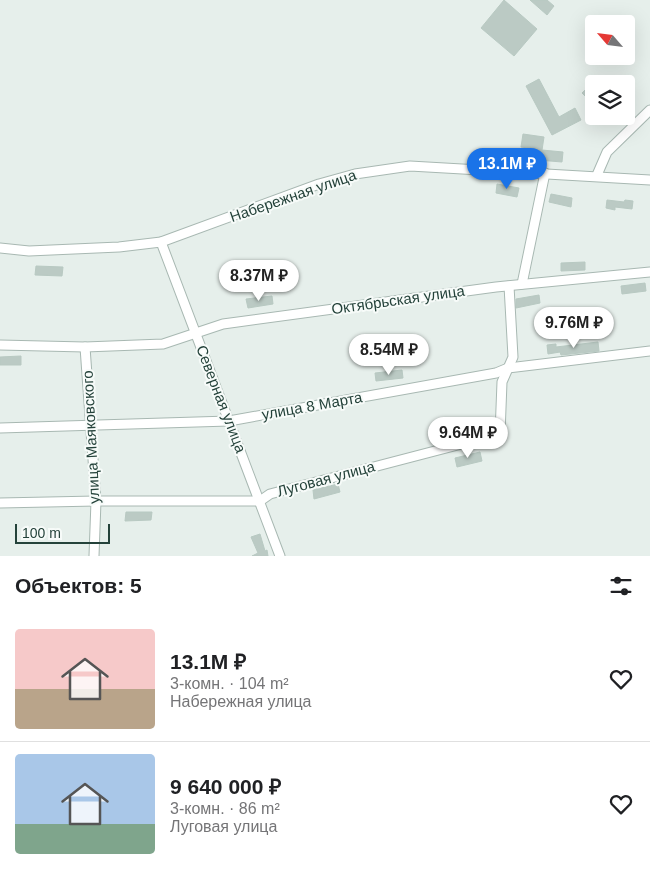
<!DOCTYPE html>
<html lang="ru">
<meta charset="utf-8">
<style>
:root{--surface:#fff;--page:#f6f6f6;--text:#202124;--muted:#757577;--line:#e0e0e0;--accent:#1a73e8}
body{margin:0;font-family:Arial,sans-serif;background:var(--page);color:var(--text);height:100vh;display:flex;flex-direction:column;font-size:19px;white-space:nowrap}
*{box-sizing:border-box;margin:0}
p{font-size:16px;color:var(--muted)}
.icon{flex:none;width:28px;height:28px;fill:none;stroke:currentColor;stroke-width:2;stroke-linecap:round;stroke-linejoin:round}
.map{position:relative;height:556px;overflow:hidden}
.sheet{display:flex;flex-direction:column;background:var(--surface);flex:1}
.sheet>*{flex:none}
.needle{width:32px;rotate:298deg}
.fabs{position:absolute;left:585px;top:15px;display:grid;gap:10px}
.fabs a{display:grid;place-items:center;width:50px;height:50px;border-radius:5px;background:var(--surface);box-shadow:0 5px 20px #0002;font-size:25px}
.scale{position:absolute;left:15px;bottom:12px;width:95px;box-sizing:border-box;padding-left:5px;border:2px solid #24423a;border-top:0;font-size:14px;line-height:18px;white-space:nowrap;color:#24423a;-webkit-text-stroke:4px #f7fbf9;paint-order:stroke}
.price{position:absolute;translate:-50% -42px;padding:0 11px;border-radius:18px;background:#fff;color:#222;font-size:16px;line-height:32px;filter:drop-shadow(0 1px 2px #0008)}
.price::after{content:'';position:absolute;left:50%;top:30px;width:15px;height:11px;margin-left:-8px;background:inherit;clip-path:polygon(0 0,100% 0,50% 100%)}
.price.selected{background:var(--accent);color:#fff}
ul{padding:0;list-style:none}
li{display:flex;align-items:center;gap:15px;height:125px;padding:0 15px}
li+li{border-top:1px solid var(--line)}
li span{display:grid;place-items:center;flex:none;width:140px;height:100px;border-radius:5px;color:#555}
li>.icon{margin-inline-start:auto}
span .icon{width:60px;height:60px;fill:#fffc;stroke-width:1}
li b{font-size:21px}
h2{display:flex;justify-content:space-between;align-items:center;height:60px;padding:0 15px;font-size:21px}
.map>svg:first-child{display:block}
.building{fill:#bbcac4;stroke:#b8c9c2}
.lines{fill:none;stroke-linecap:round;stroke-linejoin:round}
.minor-casing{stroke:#a8b8b2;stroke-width:11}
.minor{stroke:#fff;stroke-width:9}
.labels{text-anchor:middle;stroke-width:4;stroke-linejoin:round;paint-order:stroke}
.street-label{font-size:15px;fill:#24423a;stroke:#f7fbf9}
</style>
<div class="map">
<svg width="650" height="556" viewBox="0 0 650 556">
<rect width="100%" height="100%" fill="#e6efeb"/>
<g class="building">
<path d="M504,0L537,29L514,56L481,28Z"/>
<path d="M530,0H547L554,6L547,15Z"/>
<path d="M539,79L559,117L575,108L581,120L552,135L526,86Z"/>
<path d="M591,84L594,86V105L582,93Z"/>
<path d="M523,134L544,137L542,150L563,152L562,162L526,159L528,148L521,147Z"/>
<path d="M497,184L519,188L517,197L496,193Z"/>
<path d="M551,194L572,198L571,207L549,202Z"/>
<path d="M607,200L624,202L625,200L633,201L632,209L615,207V210L606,208Z"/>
<path d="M585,262V270L561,271V263Z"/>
<path d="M36,266L63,267L62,276L35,275Z"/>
<path d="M645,283L646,291L622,294L621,286Z"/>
<path d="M539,295L540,303L516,308V299Z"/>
<path d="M272,296L273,304L248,308L246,299Z"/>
<path d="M598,342L599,351L561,355L560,352L548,354L547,345L556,344V347Z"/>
<path d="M21,356V365H0V357Z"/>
<path d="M402,370L403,378L376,381L375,373Z"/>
<path d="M480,452L482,461L457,467L455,458Z"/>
<path d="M338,484L340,492L314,499L313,490Z"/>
<path d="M126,512H152L151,520L125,521Z"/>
<path d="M260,534L265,551L267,550L268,556H252L258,553L251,537Z"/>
</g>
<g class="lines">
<defs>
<g id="minor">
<path d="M597,175L607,152L650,110"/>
<path d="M161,242L280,556"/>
<path d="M0,248L29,251L119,247L161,242L319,184L355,174L410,166L650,180"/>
<path d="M522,284L545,173"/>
<path d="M0,345L85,347L163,344L223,324L496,287L650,272"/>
<path d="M85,347L96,501L94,556"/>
<path d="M0,428L229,421L496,373L508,368L650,351"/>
<path d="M0,503L96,501H260L270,494L500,434L502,382L513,357L509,286"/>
</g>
</defs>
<use href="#minor" class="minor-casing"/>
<use href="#minor" class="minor"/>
</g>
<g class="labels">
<g class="street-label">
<text transform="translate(293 196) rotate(-19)" y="5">Набережная улица</text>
<text transform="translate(398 300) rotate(-8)" y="5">Октябрьская улица</text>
<text transform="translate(221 399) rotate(69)" y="5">Северная улица</text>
<text transform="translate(312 406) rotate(-10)" y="5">улица 8 Марта</text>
<text transform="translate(91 437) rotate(-93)" y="5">улица Маяковского</text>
<text transform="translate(326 479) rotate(-15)" y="5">Луговая улица</text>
</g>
</g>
</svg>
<div class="fabs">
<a><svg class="needle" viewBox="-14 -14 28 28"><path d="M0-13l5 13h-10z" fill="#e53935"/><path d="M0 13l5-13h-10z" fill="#757577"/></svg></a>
<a><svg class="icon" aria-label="layers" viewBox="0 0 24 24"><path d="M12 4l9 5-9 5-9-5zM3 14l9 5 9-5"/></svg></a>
</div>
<div class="scale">100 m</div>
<b class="price selected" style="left:507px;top:190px">13.1M ₽</b>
<b class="price" style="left:259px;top:302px">8.37M ₽</b>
<b class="price" style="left:574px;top:349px">9.76M ₽</b>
<b class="price" style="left:389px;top:376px">8.54M ₽</b>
<b class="price" style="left:468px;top:459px">9.64M ₽</b>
</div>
<section class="sheet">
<h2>Объектов: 5<svg class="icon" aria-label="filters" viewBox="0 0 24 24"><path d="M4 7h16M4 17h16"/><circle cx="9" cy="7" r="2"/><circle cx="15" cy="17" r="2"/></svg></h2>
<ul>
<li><span style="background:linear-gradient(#f6c9c9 60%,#b9a48a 0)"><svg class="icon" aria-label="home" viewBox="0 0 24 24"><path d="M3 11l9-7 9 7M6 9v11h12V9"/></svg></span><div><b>13.1M ₽</b><p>3-комн. · 104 m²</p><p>Набережная улица</p></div><svg class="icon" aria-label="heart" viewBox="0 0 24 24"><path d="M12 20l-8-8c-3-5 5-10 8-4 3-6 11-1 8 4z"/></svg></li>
<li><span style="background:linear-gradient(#a9c7e8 70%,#7fa58c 0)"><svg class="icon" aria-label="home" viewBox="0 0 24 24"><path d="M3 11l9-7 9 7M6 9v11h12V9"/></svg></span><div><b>9 640 000 ₽</b><p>3-комн. · 86 m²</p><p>Луговая улица</p></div><svg class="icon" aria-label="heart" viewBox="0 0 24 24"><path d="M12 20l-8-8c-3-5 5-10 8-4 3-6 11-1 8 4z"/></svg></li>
</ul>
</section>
